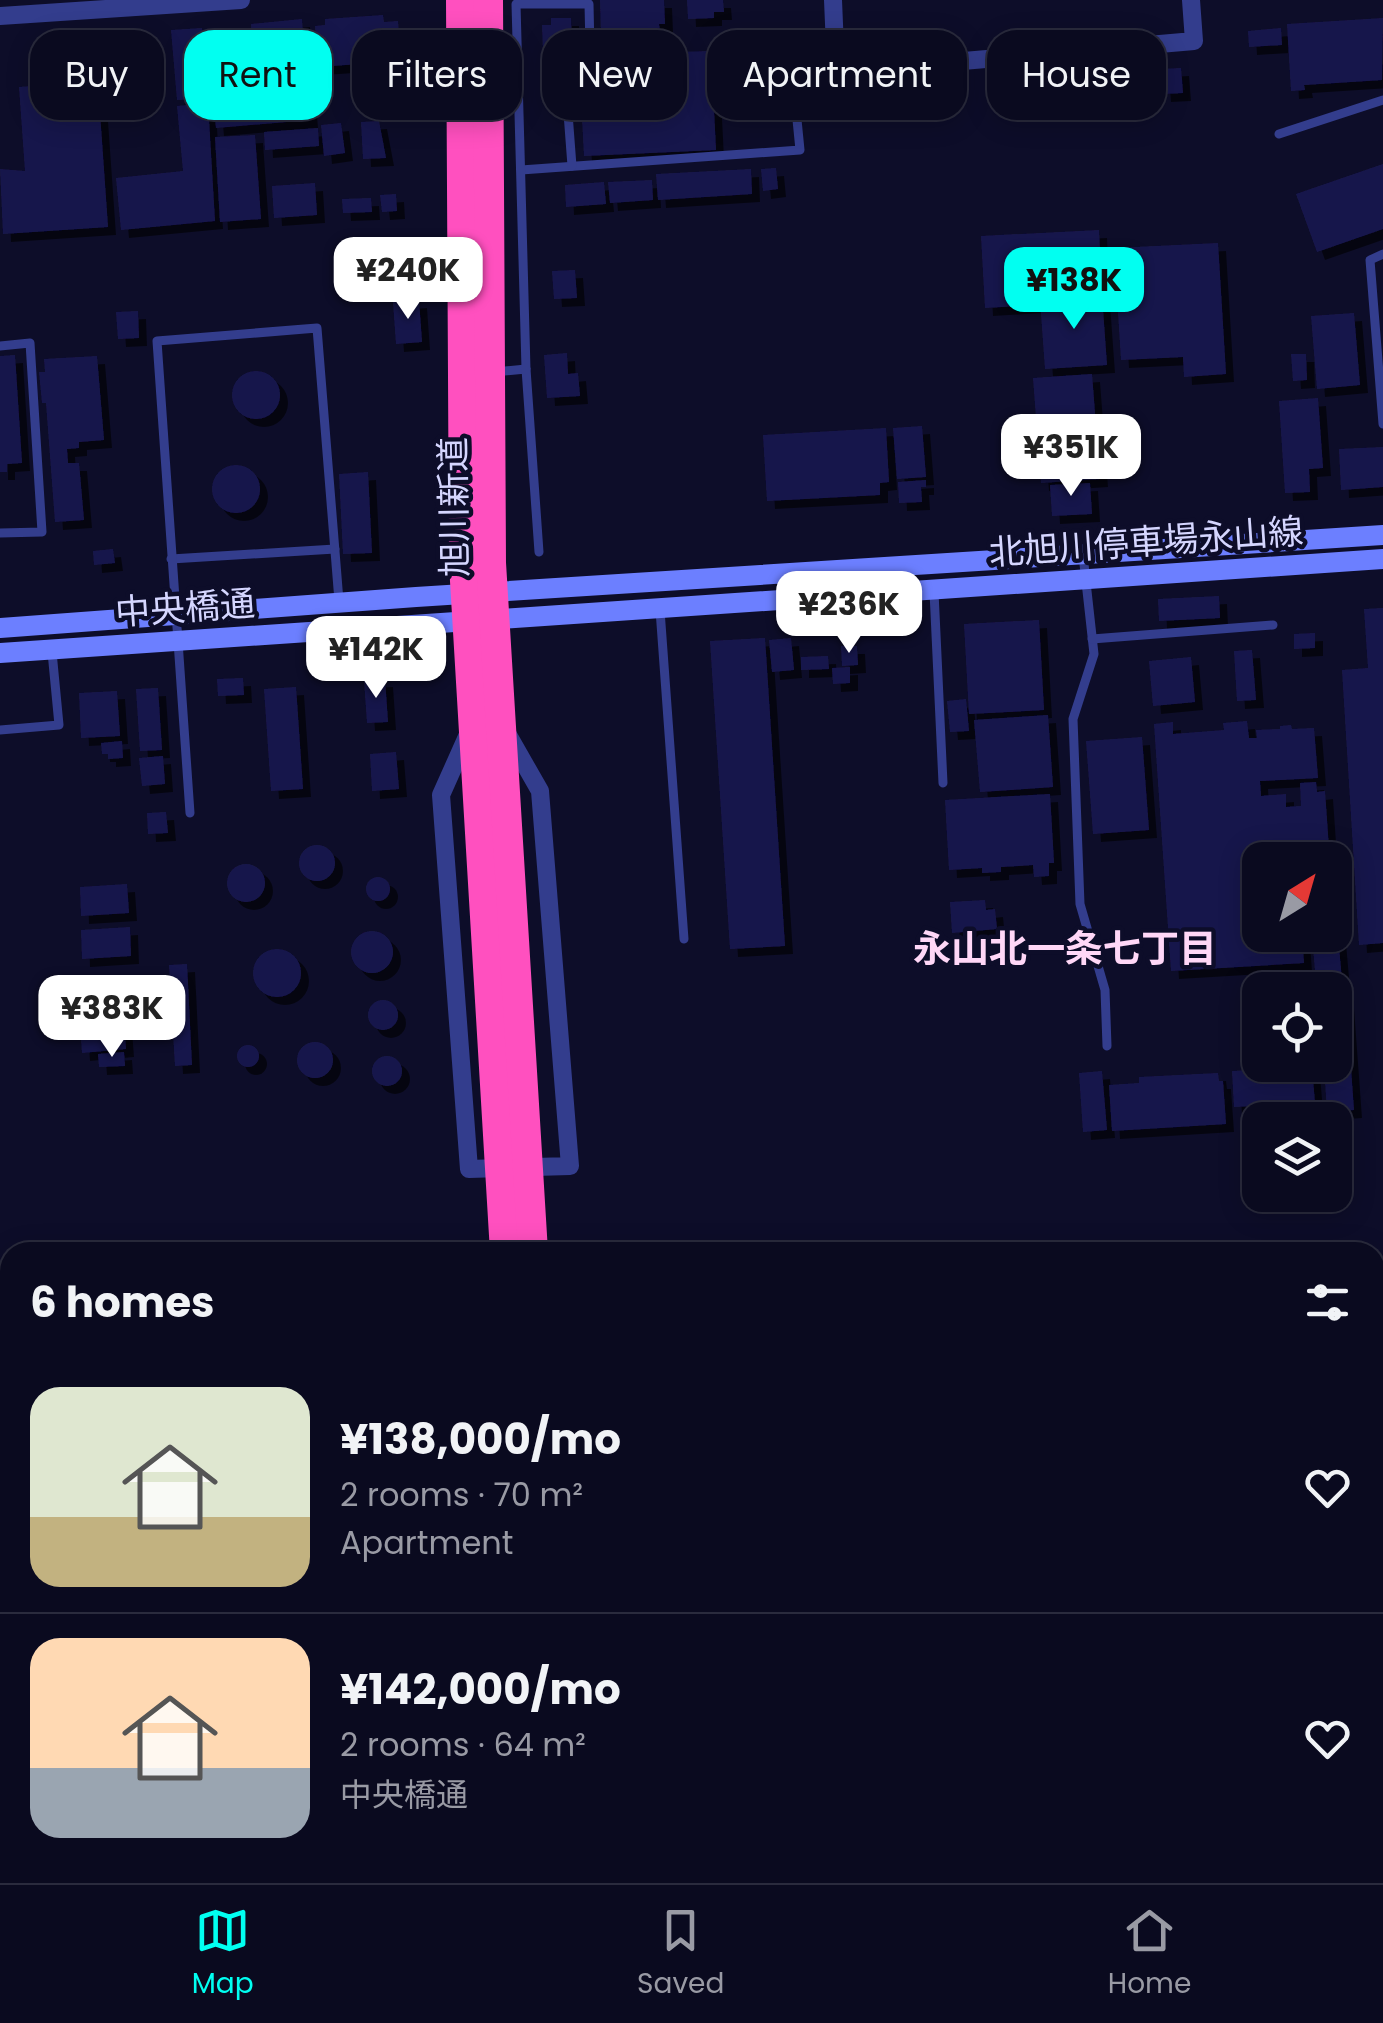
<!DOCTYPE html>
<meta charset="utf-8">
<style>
:root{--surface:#0a0a1f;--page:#18182c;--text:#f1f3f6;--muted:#999aa4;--line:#2a2b3d;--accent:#01fff1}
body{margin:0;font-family:Poppins,"Noto Sans JP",sans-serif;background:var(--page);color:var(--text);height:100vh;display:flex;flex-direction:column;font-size:38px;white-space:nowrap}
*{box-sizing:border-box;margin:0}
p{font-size:32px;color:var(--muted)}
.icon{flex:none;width:55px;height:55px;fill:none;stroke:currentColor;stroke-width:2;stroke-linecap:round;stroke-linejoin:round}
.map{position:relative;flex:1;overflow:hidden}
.side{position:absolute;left:0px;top:1242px;width:1385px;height:642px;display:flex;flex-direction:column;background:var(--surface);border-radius:30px 30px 0 0;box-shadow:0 5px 25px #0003,0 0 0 2px var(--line)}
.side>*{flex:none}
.top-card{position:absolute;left:30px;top:30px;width:1325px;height:90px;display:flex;gap:20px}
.needle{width:65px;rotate:37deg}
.buttons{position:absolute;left:1242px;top:842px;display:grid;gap:20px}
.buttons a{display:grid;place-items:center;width:110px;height:110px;border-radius:20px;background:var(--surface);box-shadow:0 5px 25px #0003,0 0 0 2px var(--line);font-size:50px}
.price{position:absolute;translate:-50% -85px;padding:0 22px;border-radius:20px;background:#fff;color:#222;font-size:32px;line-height:65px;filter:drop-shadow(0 2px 5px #0008)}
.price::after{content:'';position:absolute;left:50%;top:60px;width:30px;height:22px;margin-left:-15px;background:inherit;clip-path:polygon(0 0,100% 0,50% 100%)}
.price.selected{background:var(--accent);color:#111}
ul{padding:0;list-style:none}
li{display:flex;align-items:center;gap:30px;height:250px;padding:0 30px}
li+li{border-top:2px solid var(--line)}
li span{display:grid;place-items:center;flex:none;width:280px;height:200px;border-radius:30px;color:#555}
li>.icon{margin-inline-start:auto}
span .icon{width:120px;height:120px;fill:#fffc;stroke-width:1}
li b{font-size:42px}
h2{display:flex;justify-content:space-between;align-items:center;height:120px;padding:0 30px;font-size:42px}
.pill{padding:0 35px;border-radius:30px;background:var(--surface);box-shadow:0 5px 25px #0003,0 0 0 2px var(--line);font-size:35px;line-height:90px}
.pill.selected{background:var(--accent);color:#111}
.menu{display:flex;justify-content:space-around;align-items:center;height:140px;border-top:2px solid var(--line);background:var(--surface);font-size:28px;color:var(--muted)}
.menu a{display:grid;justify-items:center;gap:5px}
.menu .selected{color:var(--accent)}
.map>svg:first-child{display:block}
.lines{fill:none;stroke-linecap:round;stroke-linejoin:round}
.stream{stroke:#04294a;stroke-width:5}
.building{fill:#19174c;filter:url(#shadow)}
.lane{stroke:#333d8d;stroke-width:9}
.street{stroke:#333d8d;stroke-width:18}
.secondary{stroke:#6c7fff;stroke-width:20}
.highway{stroke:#ff50bf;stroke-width:30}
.rail-casing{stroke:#01fff1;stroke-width:9}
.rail{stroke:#0d0d29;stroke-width:5;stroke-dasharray:15;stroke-linecap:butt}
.labels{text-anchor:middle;stroke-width:9;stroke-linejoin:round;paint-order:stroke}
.street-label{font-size:35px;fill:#d5d6ff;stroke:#0d0d29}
.neighbourhood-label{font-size:38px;font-weight:bold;fill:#ffd7f7;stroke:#0d0d29}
</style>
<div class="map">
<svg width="1383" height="1883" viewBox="0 0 1383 1883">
<defs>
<filter id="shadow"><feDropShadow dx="8" dy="8" stdDeviation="0" flood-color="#0009"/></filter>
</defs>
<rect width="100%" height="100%" fill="#0d0d29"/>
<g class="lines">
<g class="stream">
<path d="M1375,1361L1383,1360"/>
<path d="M0,1490L10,1487"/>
</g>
</g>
<g class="building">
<path d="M600,0H664L665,24H659L660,31L629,33V28H618V35L601,36Z"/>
<path d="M687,0H723L724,12H714V18L688,19Z"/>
<path d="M383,15L384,22L398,21L401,61L318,67L315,26L325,25V19Z"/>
<path d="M551,18H571L573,78H544L542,25H551Z"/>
<path d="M1383,18L1382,80L1304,85L1305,90L1291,91L1287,24Z"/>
<path d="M302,19L303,34L252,38L251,24Z"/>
<path d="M202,28L208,98L177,100L171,30Z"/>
<path d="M1281,28L1282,45L1249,47L1248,31Z"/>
<path d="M293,37L295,55L262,58L261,39Z"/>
<path d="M92,42H95L108,227L3,234L0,169L25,171L19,87L57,84Z"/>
<path d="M711,51L716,150L584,156L582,118L595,117L592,66L677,62V52Z"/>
<path d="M752,51L756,99L722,101L720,71H732L730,52Z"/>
<path d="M305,57L310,120L216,128L210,65Z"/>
<path d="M1181,68L1183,93L1163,94L1161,69Z"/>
<path d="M208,103L215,221L121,230L116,178L183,171L177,106Z"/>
<path d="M379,121L386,158L363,159L361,122Z"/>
<path d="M341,123L345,153L324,156L321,125Z"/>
<path d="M318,128L319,146L265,150L264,132Z"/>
<path d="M255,135L261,219L220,222L215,137Z"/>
<path d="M1383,164V229L1317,252L1296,194Z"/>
<path d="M776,168L778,189L763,191L761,169Z"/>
<path d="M751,169L752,194L658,200L656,174Z"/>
<path d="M652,180L653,200L610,203L608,182Z"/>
<path d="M604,182L606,204L566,207L565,185Z"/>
<path d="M315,183L317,215L274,218L272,186Z"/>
<path d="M396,194L397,211L382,212L380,195Z"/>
<path d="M371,198L372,212L343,213L342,199Z"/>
<path d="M1099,230L1102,293L1036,297V305L985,308L981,236Z"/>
<path d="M1218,243L1226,374L1184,377L1183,357L1121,360L1114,248Z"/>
<path d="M575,270L577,298L554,299L552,271Z"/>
<path d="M1102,296L1107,365L1045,369L1040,300Z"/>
<path d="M419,300L422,342L396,344L393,302Z"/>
<path d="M138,311L139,338L118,339L116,312Z"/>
<path d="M1354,313L1360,385L1317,389L1311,316Z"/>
<path d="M567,353L568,374L578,373L580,396L547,398L544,355Z"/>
<path d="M1291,354H1306L1307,380L1293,381Z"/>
<path d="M15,355L22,463L7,464V472H0V356Z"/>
<path d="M97,356L104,440L79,442V448L67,449L68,463H79L84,520L55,522L46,403H42L39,372H45L44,359Z"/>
<circle cx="256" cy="395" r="24"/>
<path d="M1092,374L1100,479L1041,483L1033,378Z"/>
<path d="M1318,398L1323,468L1309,469L1310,492L1285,493L1279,401Z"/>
<path d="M922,426L926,477L897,479L893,428Z"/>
<path d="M886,428L889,482L880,483V495L767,501L763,435Z"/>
<path d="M1383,447V487L1341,490L1339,449Z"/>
<circle cx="236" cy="489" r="24"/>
<path d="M368,472L372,553L343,554L339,474Z"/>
<path d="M926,480V487H921L922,502L899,503L898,482Z"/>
<path d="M1090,483L1092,514L1052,516L1050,485Z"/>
<path d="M113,549L115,563L94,565L93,551Z"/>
<path d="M1219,596L1220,618L1159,621L1158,599Z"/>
<path d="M1383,608V943L1359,945L1342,670L1368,668L1364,609Z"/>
<path d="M1039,620L1044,710L969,714L964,624Z"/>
<path d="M1315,633V648L1294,649V634Z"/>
<path d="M765,638L785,946L730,949L710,641Z"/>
<path d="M791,638L794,670L772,672L769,640Z"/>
<path d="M841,646H857L858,665L842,666Z"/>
<path d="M1252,650L1256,700L1237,701L1234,651Z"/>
<path d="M828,656L829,669L801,670V657Z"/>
<path d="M1191,657L1195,702L1153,706L1149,661Z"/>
<path d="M850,667V683L833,684L832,668Z"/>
<path d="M243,678L244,695L218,696L217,679Z"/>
<path d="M385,679L388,722L367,723L364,680Z"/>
<path d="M296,687L303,789L271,791L264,689Z"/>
<path d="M158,688L162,750L140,751L136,689Z"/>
<path d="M117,691L120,736L81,738L79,693Z"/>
<path d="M966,699L969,731L950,732L947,701Z"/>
<path d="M1048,715L1053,787L980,792L974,720Z"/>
<path d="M1247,721L1249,738H1257L1256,730L1280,729V726L1291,725L1292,729L1314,728L1318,778L1260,781L1261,796L1286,794V807L1301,806L1300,783L1316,782L1317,792L1325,791L1329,849L1289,852L1290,860H1260V935H1302L1304,963L1171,971L1154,724L1173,722V734L1224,730L1223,723Z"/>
<path d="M1142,737L1149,830L1093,834L1086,741Z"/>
<path d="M122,741L123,758L108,759V754H102L101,743Z"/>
<path d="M396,752L399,789L372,791L370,754Z"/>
<path d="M163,756L165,784L142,786L139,758Z"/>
<path d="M1050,794L1054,863H1049V876L1034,877L1033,865L1001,867V872L982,873V868L949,870L945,800Z"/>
<path d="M166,812L168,833L148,834L147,813Z"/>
<circle cx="317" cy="863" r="18"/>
<circle cx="246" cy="883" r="19"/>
<circle cx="378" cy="889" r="12"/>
<path d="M127,884L129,913L81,916L80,887Z"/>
<path d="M985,900L986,910L995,909L997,929L952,933L950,902Z"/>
<path d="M130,927L131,956L82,959L81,930Z"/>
<circle cx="372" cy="952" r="21"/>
<path d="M1312,935H1338L1342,981L1316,983Z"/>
<circle cx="277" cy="973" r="24"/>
<path d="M187,964L192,1065L175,1066L169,965Z"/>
<path d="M121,981L126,1049L82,1053L77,984Z"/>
<path d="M1345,986L1354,1110L1327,1112L1324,1065H1335V990H1325V987Z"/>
<circle cx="383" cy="1015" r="15"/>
<circle cx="315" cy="1060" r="18"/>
<circle cx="248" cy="1056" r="11"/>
<path d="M124,1052L125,1066L99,1067L98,1054Z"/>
<circle cx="387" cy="1071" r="15"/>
<path d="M1312,1067L1315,1103L1234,1107L1232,1071Z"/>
<path d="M1102,1071L1107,1130L1083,1132L1079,1073Z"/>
<path d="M1218,1073L1219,1081H1223L1226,1124L1112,1131L1109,1085L1139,1083V1077Z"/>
<path d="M10,1529V1591H0V1530Z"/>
<path d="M1375,1694H1378L1382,1757H1375Z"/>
<path d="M1381,1759L1383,1883H1320L1319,1875H1375V1760Z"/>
<path d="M72,1875H123L124,1883H73Z"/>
<path d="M228,1875L229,1883H157L156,1879Z"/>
<path d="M364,1875H404L405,1883H364Z"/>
</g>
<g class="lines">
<g class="lane">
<path d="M1279,134L1383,100"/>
<path d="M521,170L800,150L790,49L835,44"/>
<path d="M1383,254L1370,260L1383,424"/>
<path d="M0,346L30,343L42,532L0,533"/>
<path d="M494,372L526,369"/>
<path d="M539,552L526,369L516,4H589L590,50H580L582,100H567L572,166"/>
<path d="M1083,555L1094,654L1073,719L1080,904L1105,990L1107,1046"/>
<path d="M171,559L335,549"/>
<path d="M934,592L943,783"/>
<path d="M660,610L684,939"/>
<path d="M1092,639L1273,625"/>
<path d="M0,730L59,725L52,652"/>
<path d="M190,813L157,341L317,328L339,601"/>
<path d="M1375,1626L1383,1625"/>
<path d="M339,1875L340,1883"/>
<path d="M808,1875L809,1883"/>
<path d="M972,1875L973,1883"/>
</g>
<g class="street">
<path d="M833,0L836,72L1194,41L1191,0"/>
<path d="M0,16L241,0"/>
<path d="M470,730L441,795L469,1169L570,1166L540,791L508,735"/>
<path d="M1375,1302H1383"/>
<path d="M0,1343L10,1344"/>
<path d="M0,1470L10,1468"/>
<path d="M0,1723L10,1722"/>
<path d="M271,1875L272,1883"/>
</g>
<g class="secondary">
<path d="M0,628L416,597L1383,535"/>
<path d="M0,653L1383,559"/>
</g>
<g class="highway">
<path d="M461,0L464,564L505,1252"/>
<path d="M488,0L491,563L533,1252"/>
<path d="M547,1875L548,1883"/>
<path d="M582,1875L583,1883"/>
</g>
<defs>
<g id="rail">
<path d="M1375,1264H1383"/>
<path d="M0,1299L10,1301"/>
</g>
</defs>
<use href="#rail" class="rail-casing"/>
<use href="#rail" class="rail"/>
</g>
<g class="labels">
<g class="street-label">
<text transform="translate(454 507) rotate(-91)" y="12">旭川新道</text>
<text transform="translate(1146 542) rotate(-4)" y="12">北旭川停車場永山線</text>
<text transform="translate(185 608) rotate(-4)" y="12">中央橋通</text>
</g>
<g class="neighbourhood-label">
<text x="1065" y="962">永山北一条七丁目</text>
</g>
</g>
</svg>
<div class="buttons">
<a><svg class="needle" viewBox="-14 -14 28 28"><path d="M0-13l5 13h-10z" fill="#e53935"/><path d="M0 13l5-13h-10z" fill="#999aa4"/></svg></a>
<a><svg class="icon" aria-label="locate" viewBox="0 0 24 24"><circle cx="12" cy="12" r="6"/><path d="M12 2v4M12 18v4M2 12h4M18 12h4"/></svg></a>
<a><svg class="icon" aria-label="layers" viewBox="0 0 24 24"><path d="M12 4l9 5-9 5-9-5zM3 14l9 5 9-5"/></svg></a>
</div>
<b class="price" style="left:408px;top:322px">¥240K</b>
<b class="price selected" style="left:1074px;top:332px">¥138K</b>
<b class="price" style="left:1071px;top:499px">¥351K</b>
<b class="price" style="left:849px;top:656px">¥236K</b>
<b class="price" style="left:376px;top:701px">¥142K</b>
<b class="price" style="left:112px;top:1060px">¥383K</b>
<div class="top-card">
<a class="pill">Buy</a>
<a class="pill selected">Rent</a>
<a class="pill">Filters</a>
<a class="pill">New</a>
<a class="pill">Apartment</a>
<a class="pill">House</a>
</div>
<section class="side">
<h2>6 homes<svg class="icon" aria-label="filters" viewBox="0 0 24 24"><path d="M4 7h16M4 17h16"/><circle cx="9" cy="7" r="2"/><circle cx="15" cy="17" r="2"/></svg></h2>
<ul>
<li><span style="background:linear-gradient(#dfe7d0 65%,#c2b280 0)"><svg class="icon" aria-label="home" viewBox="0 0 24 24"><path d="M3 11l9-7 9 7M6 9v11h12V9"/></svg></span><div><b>¥138,000/mo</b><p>2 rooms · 70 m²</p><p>Apartment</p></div><svg class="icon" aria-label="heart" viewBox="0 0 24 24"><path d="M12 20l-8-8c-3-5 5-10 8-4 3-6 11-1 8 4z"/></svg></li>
<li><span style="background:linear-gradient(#ffd9b3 65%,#9aa5b1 0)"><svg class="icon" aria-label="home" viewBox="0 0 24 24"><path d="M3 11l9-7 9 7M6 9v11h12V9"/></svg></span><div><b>¥142,000/mo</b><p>2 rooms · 64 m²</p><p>中央橋通</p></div><svg class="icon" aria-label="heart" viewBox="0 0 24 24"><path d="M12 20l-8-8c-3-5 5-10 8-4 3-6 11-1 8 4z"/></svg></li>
</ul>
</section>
</div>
<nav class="menu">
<a class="selected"><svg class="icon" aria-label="map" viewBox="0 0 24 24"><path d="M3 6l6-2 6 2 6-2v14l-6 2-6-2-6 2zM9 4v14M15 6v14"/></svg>Map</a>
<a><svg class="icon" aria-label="saved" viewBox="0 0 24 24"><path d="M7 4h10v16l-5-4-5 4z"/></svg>Saved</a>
<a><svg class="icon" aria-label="home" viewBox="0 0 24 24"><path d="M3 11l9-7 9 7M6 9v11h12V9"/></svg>Home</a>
</nav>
